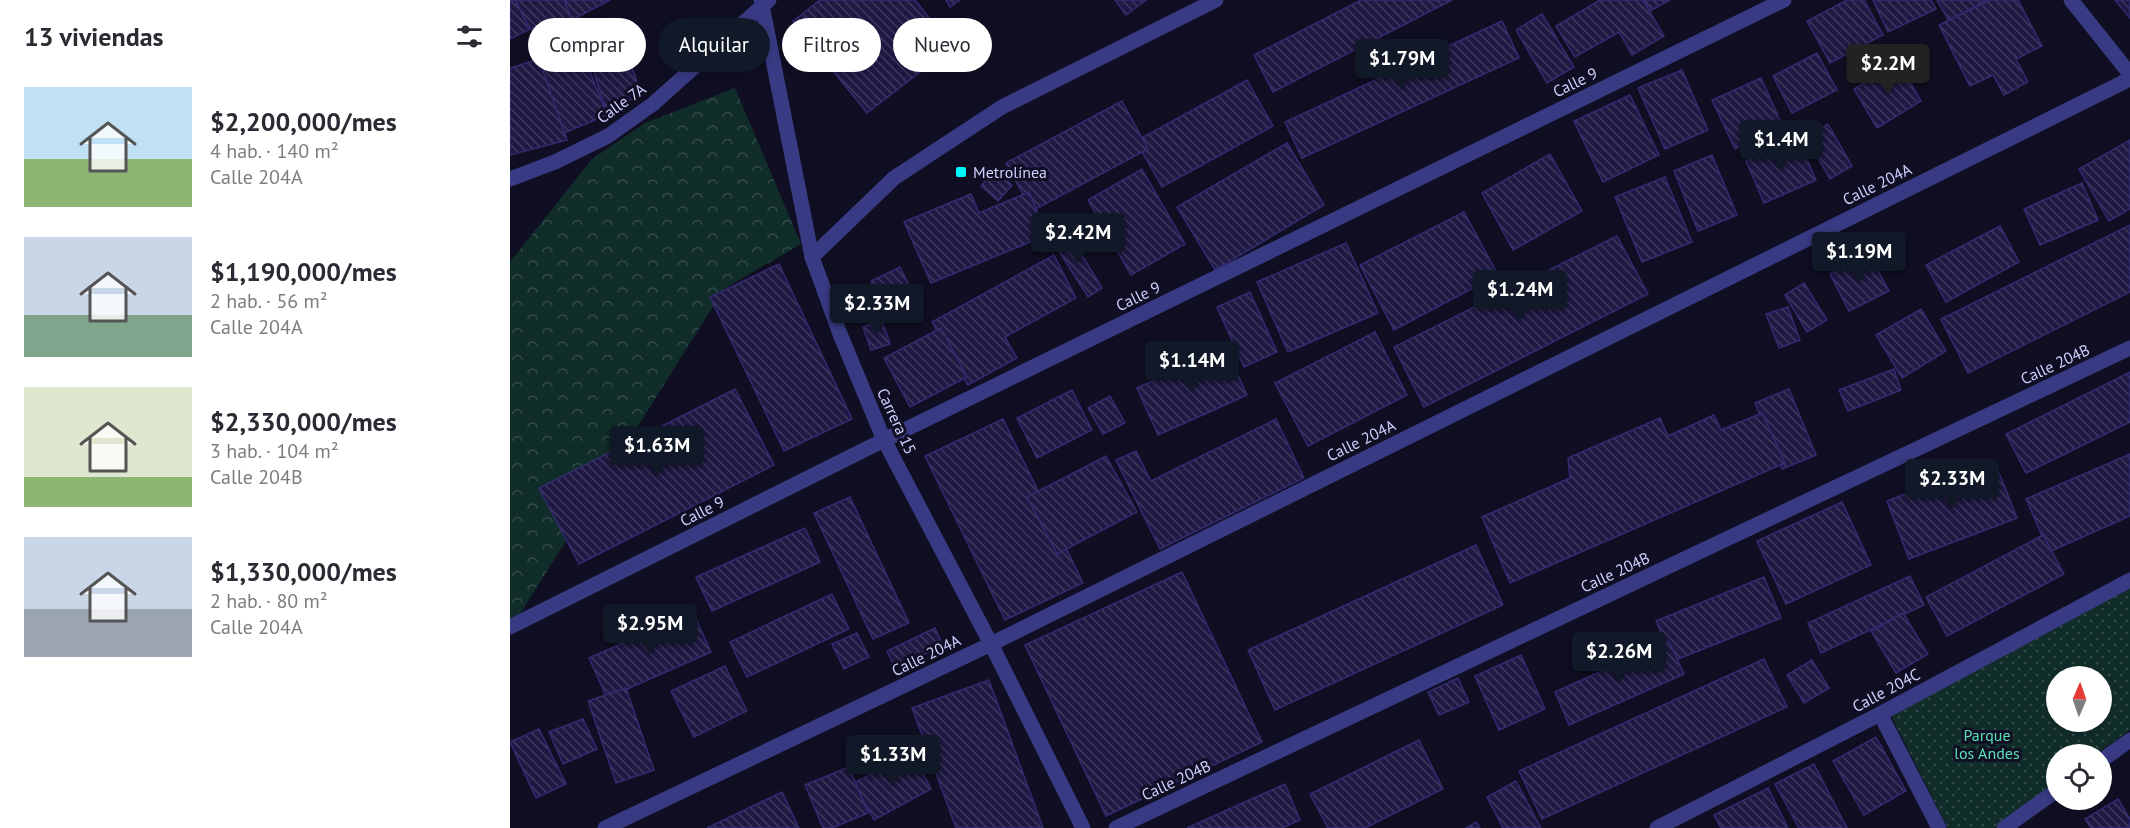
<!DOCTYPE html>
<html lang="es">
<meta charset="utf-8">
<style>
:root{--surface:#fff;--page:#f7f7f7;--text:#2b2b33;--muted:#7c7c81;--accent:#111827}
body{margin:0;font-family:"PT Sans",sans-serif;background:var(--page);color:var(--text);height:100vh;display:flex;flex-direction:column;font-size:22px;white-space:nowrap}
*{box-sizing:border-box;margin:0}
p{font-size:20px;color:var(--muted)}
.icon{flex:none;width:33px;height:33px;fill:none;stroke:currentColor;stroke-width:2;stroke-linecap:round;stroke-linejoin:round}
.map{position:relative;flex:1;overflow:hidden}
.panel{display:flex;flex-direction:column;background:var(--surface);width:510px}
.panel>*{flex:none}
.hud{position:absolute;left:18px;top:18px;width:570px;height:54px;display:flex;gap:12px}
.needle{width:39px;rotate:2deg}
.buttons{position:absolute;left:1536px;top:666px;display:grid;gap:12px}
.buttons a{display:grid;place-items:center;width:66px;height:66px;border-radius:50%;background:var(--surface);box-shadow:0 3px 9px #0003;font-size:30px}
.price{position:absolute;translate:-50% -51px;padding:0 14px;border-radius:6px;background:var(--accent);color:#fff;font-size:20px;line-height:39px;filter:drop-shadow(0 2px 3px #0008)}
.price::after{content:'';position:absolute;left:50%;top:36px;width:18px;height:14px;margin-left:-9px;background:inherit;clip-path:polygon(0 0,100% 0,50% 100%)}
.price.active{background:#222;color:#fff}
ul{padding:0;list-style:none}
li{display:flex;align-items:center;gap:18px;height:150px;padding:0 24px}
li span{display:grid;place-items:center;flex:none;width:168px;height:120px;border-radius:0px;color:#555}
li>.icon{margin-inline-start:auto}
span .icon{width:72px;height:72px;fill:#fffc;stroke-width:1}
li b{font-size:26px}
h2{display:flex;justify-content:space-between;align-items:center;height:72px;padding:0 24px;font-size:26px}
.chip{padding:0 21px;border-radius:27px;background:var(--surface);box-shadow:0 3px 9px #0003;font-size:21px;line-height:54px}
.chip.active{background:var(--accent);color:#fff}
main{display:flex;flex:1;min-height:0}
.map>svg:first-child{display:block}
.forest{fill:url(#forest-crowns)}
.park{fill:url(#park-dots);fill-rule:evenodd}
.building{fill:url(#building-back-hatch);stroke:#332b71;stroke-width:1.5}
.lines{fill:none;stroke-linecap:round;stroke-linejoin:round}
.minor{stroke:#383b83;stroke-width:15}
.poi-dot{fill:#00f7fb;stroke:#100e23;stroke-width:2}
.labels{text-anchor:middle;stroke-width:6;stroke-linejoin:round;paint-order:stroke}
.street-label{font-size:16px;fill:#d1d0ff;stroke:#100e23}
.poi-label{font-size:16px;fill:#d1d0ff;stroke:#100e23;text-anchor:start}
.park-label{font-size:16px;fill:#5ae1b4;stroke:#100e23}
</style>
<main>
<section class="panel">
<h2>13 viviendas<svg class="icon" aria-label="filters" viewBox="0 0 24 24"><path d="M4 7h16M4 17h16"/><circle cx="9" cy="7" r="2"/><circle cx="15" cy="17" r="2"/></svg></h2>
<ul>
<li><span style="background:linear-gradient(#bfe0f5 60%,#8fb573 0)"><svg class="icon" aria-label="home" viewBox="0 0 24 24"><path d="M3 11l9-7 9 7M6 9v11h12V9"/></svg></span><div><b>$2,200,000/mes</b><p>4 hab. · 140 m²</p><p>Calle 204A</p></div></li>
<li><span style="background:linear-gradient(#c9d6e8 65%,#7fa58c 0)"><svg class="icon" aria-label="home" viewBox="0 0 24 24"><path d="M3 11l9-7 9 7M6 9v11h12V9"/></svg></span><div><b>$1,190,000/mes</b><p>2 hab. · 56 m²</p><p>Calle 204A</p></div></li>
<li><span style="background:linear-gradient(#dfe7d0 75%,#8fb573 0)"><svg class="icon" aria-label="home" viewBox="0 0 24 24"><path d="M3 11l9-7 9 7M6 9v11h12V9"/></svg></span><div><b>$2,330,000/mes</b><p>3 hab. · 104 m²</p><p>Calle 204B</p></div></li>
<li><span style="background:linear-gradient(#c9d6e8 60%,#9aa5b1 0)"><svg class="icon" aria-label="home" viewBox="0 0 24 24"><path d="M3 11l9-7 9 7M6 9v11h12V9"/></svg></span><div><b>$1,330,000/mes</b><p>2 hab. · 80 m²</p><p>Calle 204A</p></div></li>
</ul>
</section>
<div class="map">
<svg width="1620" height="828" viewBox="0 0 1620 828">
<defs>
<pattern id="forest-crowns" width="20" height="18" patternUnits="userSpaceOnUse" patternTransform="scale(1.5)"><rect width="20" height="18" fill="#112d2a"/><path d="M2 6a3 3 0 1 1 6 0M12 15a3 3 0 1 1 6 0" fill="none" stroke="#334a4a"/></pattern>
<pattern id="park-dots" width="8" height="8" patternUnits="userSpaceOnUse" patternTransform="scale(1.5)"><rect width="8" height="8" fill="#112d2a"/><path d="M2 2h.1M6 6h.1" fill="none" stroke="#334a4a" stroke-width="1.8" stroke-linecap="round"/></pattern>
<pattern id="building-back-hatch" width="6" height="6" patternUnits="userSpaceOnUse" patternTransform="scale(1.5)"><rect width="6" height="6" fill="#1f1944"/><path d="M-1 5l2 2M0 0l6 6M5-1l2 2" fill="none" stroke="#3e3960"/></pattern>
</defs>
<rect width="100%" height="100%" fill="#100e23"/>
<path class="forest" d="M225,88L291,244L214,289L5,622L0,624V262L82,159L135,123Z"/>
<path class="park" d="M1620,588V730L1586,754H1546V783L1484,828H1438L1381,716ZM1546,676H1592V722H1546Z"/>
<g class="building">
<path d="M0,0H5L20,29L0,39Z"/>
<path d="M5,0H54L62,20L20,29Z"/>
<path d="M54,0H100L62,20Z"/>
<path d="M310,0H405L442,47L357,113L283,21Z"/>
<path d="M436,0H450L440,7Z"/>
<path d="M605,0H636L616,15Z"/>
<path d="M851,0H942L763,92L744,55Z"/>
<path d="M1090,0H1133L1154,36L1122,55L1109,32L1065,57L1046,26Z"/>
<path d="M1133,0H1160L1140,11Z"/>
<path d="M1337,0H1354L1373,35L1320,63L1297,21Z"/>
<path d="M1363,0H1421L1426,9L1378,32Z"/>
<path d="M1427,0H1477L1439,21Z"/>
<path d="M1480,0H1508L1532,46L1506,59L1518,82L1494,95L1483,75L1460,86L1429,25Z"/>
<path d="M1605,0H1620V18Z"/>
<path d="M1032,14L1064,67L1037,83L1006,30Z"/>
<path d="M104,18L131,93L97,115L72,32Z"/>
<path d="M992,21L1009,58L792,158L775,122Z"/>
<path d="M64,30L97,115L54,133L21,46Z"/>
<path d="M1307,53L1327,90L1282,113L1263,76Z"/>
<path d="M29,59L57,140L0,155V68Z"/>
<path d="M1389,63L1411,101L1367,128L1344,89Z"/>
<path d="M1172,70L1198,130L1155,149L1128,88Z"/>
<path d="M1251,78L1273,127L1225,149L1202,100Z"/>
<path d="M737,80L763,126L652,187L626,141Z"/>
<path d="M1120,95L1149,155L1093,182L1064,121Z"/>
<path d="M612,101L638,149L522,211L496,163Z"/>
<path d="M1318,124L1342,166L1320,179L1296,137Z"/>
<path d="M1288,139L1306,180L1254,203L1236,161Z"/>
<path d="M1620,140V209L1599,221L1569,169Z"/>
<path d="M777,143L814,205L705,270L667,207Z"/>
<path d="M1040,154L1072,211L1003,250L972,193Z"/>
<path d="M1202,155L1227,215L1188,231L1164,171Z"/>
<path d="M632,169L675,244L621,275L578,200Z"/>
<path d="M485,170L502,185L488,201L471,186Z"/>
<path d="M1155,177L1182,242L1132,262L1105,197Z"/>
<path d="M1572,183L1588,220L1530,245L1514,209Z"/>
<path d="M519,192L537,235L421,283L394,222L461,194L469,213Z"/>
<path d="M954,212L988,275L884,330L850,265Z"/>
<path d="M1620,225V292L1458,373L1431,319Z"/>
<path d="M1490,226L1509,262L1436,302L1416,265Z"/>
<path d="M558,232L592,288L578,297L543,242Z"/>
<path d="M1107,236L1138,294L914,407L884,347Z"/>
<path d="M836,243L868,313L778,352L747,282Z"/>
<path d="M1359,254L1379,291L1339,311L1320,274Z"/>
<path d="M544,255L566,298L495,337L507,358L458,385L422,322Z"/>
<path d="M269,264L342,419L274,451L200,297Z"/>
<path d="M390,267L401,289L371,303L361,281Z"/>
<path d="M1294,283L1317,320L1297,332L1275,295Z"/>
<path d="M740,292L767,352L734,367L707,307Z"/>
<path d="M1278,307L1290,340L1269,348L1256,314Z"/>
<path d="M1411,309L1436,351L1392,378L1366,335Z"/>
<path d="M372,320L380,344L361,350L353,327Z"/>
<path d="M431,328L457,377L400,407L374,358Z"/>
<path d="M865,332L897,395L798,446L765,383Z"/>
<path d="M716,348L737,395L648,435L627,388Z"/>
<path d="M1384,369L1391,390L1338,411L1329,390Z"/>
<path d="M1620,372V422L1516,473L1496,434Z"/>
<path d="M225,389L264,465L69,564L29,488Z"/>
<path d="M1279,389L1306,455L1272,469L1245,403Z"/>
<path d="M562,390L582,430L527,458L507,418Z"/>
<path d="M600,396L615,423L593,434L578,408Z"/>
<path d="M1252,413L1275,463L1000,583L972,517L1060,478L1058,458L1150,418L1158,436L1204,415L1211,430Z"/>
<path d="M493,419L573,583L495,620L415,456Z"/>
<path d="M766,419L794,478L650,549L606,460L626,451L641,481Z"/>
<path d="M1620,454V516L1539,552L1516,499Z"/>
<path d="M596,456L627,512L547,554L517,497Z"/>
<path d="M1484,460L1507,518L1399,559L1377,501Z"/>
<path d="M340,497L399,623L363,639L304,513Z"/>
<path d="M1332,502L1361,565L1276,604L1247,541Z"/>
<path d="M295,528L310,562L202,611L186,577Z"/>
<path d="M1533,535L1554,574L1437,636L1416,597Z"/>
<path d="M966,545L993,605L765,710L738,650Z"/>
<path d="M672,572L752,742L596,816L515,645Z"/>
<path d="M1400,576L1414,605L1311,653L1298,623Z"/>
<path d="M1254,577L1271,618L1163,661L1146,621Z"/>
<path d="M322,594L339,629L237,677L220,642Z"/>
<path d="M183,612L201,652L97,698L79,658Z"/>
<path d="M1393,613L1418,654L1386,673L1361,631Z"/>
<path d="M425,628L433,646L385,668L377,651Z"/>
<path d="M347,633L359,657L334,669L322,644Z"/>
<path d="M1159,641L1174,674L1059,725L1045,692Z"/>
<path d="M1011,655L1035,709L989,730L965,676Z"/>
<path d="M1254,659L1277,707L1032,819L1009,771Z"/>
<path d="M1302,660L1319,688L1294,703L1277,675Z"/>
<path d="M215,666L237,711L184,737L161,691Z"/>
<path d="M948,678L959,702L929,715L918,692Z"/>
<path d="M479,680L533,828H446L402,708Z"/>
<path d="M116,688L144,770L106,783L78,701Z"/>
<path d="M73,719L87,749L53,764L39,732Z"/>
<path d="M29,729L56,784L26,798L0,742Z"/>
<path d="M1366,737L1396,791L1354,815L1323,761Z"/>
<path d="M909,740L933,789L855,828H818L800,794Z"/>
<path d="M402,752L421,789L364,820L344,783Z"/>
<path d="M1304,764L1337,828H1289L1265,784Z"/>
<path d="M339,767L358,813L322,828H313L295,785Z"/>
<path d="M1006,781L1031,828H993L977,797Z"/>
<path d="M775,784L790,820L772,828H677Z"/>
<path d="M1258,788L1278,828H1211L1204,815Z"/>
<path d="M272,792L289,828H197Z"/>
<path d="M1608,799L1620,819V828H1581L1575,819Z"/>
<path d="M966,822L970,828H956Z"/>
</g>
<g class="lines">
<g class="minor">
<path d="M251,0L302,257L330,334L374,440L481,644L573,828"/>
<path d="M1561,0L1620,74"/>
<path d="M0,179L45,162L98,136L143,104L259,0"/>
<path d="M302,257L384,178L492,107L706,0"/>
<path d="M0,627L374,440L1274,0"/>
<path d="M1370,714L1429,828"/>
<path d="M1592,760L1620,740"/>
<path d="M95,828L481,644L1620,79"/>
<path d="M606,828L1620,348"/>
<path d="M1147,828L1370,714L1620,580"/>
<path d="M1494,828L1546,791"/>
</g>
</g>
<rect class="poi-dot" x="445" y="166" width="12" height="12" rx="3"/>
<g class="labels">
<g class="street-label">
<text transform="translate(1065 82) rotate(-26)" y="6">Calle 9</text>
<text transform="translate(111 103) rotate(-36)" y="6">Calle 7A</text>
<text transform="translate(1367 184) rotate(-26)" y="6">Calle 204A</text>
<text transform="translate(628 296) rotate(-26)" y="6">Calle 9</text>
<text transform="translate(1545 364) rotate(-25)" y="6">Calle 204B</text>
<text transform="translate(387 421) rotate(65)" y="6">Carrera 15</text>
<text transform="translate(851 440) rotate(-26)" y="6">Calle 204A</text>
<text transform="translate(192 511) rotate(-27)" y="6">Calle 9</text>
<text transform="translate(1105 572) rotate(-25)" y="6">Calle 204B</text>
<text transform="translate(416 655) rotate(-26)" y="6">Calle 204A</text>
<text transform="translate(1376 690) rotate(-28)" y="6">Calle 204C</text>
<text transform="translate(666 780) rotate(-25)" y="6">Calle 204B</text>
</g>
<g class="poi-label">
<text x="463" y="178">Metrolínea</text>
</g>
<g class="park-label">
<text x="1477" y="741">Parque<tspan x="1477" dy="18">los Andes</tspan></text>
</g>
</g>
</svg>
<div class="buttons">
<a><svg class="needle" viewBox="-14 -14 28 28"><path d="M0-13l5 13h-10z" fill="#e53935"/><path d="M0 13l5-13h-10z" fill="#7c7c81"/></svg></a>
<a><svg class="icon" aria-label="locate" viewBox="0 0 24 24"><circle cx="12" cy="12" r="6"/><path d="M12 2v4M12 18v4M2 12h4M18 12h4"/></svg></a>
</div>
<b class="price" style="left:892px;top:90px">$1.79M</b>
<b class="price active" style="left:1378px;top:95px">$2.2M</b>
<b class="price" style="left:1271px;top:171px">$1.4M</b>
<b class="price" style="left:568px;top:264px">$2.42M</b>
<b class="price" style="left:1349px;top:283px">$1.19M</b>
<b class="price" style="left:1010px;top:321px">$1.24M</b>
<b class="price" style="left:367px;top:335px">$2.33M</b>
<b class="price" style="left:682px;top:392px">$1.14M</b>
<b class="price" style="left:147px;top:477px">$1.63M</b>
<b class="price" style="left:1442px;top:510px">$2.33M</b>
<b class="price" style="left:140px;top:655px">$2.95M</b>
<b class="price" style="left:1109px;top:683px">$2.26M</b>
<b class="price" style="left:383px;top:786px">$1.33M</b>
<div class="hud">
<a class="chip">Comprar</a>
<a class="chip active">Alquilar</a>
<a class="chip">Filtros</a>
<a class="chip">Nuevo</a>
</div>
</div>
</main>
